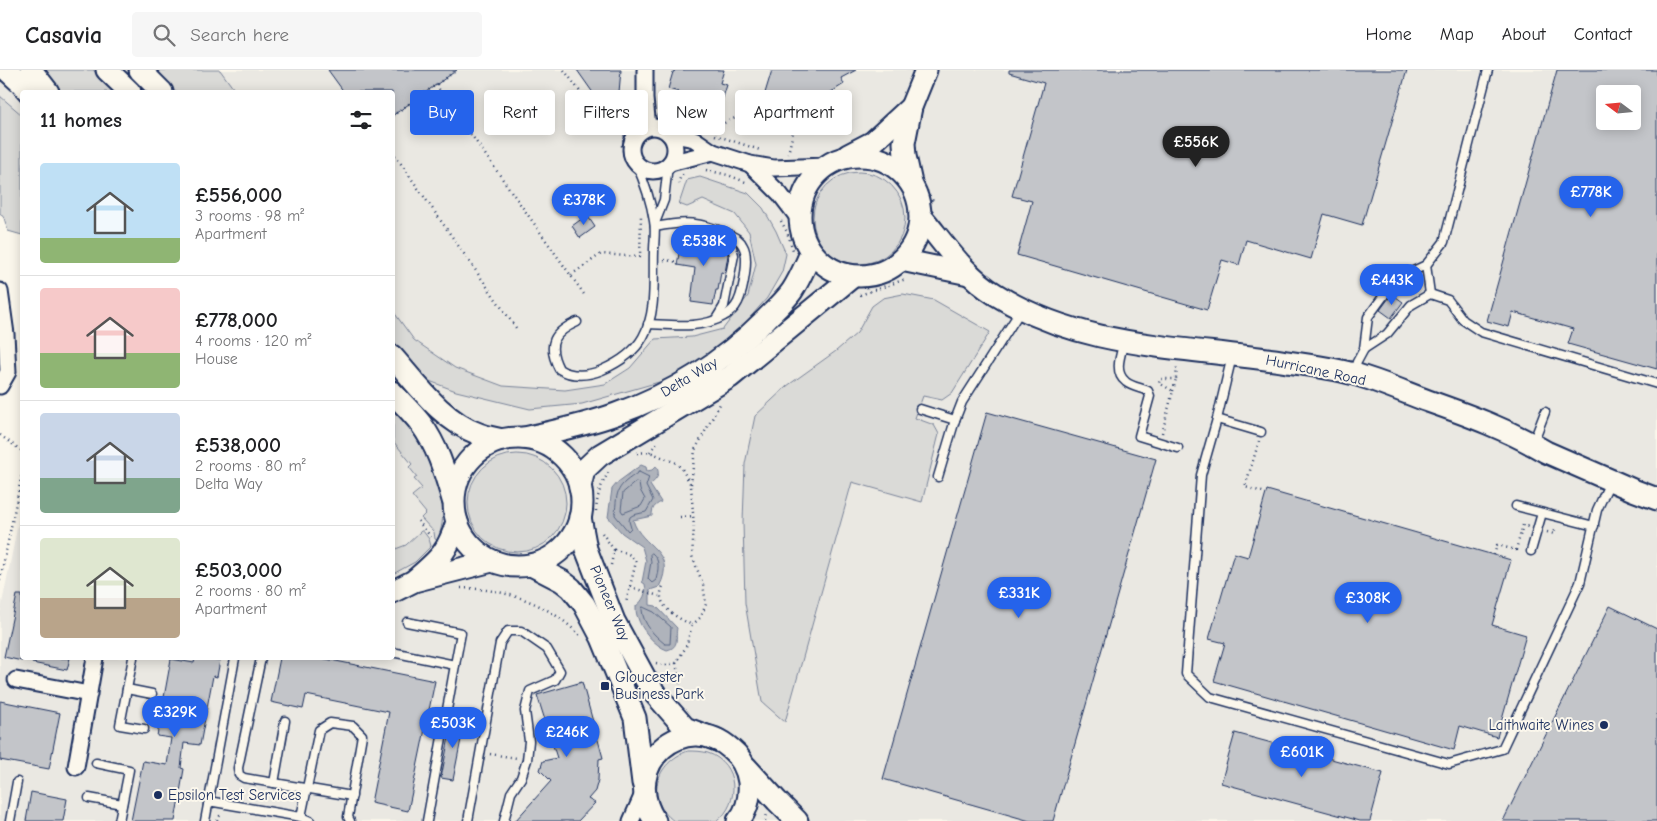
<!DOCTYPE html>
<meta charset="utf-8">
<style>
:root{--surface:#fff;--page:#f6f6f6;--text:#202124;--muted:#757577;--line:#e0e0e0;--accent:#2563eb}
body{margin:0;font-family:"Comic Neue",sans-serif;background:var(--page);color:var(--text);height:100vh;display:flex;flex-direction:column;font-size:19px;white-space:nowrap}
*{box-sizing:border-box;margin:0}
p{font-size:16px;color:var(--muted)}
.icon{flex:none;width:28px;height:28px;fill:none;stroke:currentColor;stroke-width:2;stroke-linecap:round;stroke-linejoin:round}
.map{position:relative;flex:1;overflow:hidden}
.drawer{position:absolute;left:20px;top:20px;width:375px;height:570px;display:flex;flex-direction:column;background:var(--surface);border-radius:5px;box-shadow:0 2px 12px #0003}
.drawer>*{flex:none}
.banner{position:absolute;left:410px;top:20px;width:475px;height:45px;display:flex;gap:10px}
.needle{width:32px;rotate:286deg}
.buttons{position:absolute;left:1596px;top:15px;display:grid;gap:10px}
.buttons a{display:grid;place-items:center;width:45px;height:45px;border-radius:5px;background:var(--surface);box-shadow:0 2px 12px #0003;font-size:25px}
.price{position:absolute;translate:-50% -42px;padding:0 11px;border-radius:18px;background:var(--accent);color:#fff;font-size:16px;line-height:32px;filter:drop-shadow(0 1px 2px #0008)}
.price::after{content:'';position:absolute;left:50%;top:30px;width:15px;height:11px;margin-left:-8px;background:inherit;clip-path:polygon(0 0,100% 0,50% 100%)}
.price.current{background:#222;color:#fff}
ul{padding:0;list-style:none}
li{display:flex;align-items:center;gap:15px;height:125px;padding:0 20px}
li+li{border-top:1px solid var(--line)}
li span{display:grid;place-items:center;flex:none;width:140px;height:100px;border-radius:5px;color:#555}
li>.icon{margin-inline-start:auto}
span .icon{width:60px;height:60px;fill:#fffc;stroke-width:1}
li b{font-size:21px}
h2{display:flex;justify-content:space-between;align-items:center;height:60px;padding:0 20px;font-size:21px}
.pill{padding:0 18px;border-radius:5px;background:var(--surface);box-shadow:0 2px 12px #0003;font-size:18px;line-height:45px}
.pill.current{background:var(--accent);color:#fff}
header{display:flex;align-items:center;gap:30px;box-sizing:border-box;height:70px;padding:0 25px;background:var(--surface);border-bottom:1px solid var(--line)}
header strong{font-size:24px}
nav{display:flex;gap:28px;margin-inline-start:auto;font-size:18px}
.search{width:350px;height:45px;background:var(--page);display:flex;align-items:center;gap:12px;box-sizing:border-box;padding:0 18px;border-radius:5px;color:var(--muted);font-size:19px}
.map>svg:first-child{display:block}
.built{fill:#eae8e2;fill-rule:evenodd}
.green{fill:#dadad7;stroke:#7a849a}
.water{fill:#afb3bb;stroke:#747e96}
.lines{fill:none;stroke-linecap:round;stroke-linejoin:round}
.shore{stroke:#566483;stroke-width:1}
.building{fill:#c3c5c9;stroke:#1b2f5e;fill-rule:evenodd}
.lane-casing{stroke:#1b2f5e;stroke-width:11}
.street-casing{stroke:#1b2f5e;stroke-width:19}
.secondary-casing{stroke:#1b2f5e;stroke-width:25}
.path{stroke:#1b2f5e;stroke-width:2.5;stroke-dasharray:1 4;stroke-linecap:butt}
.lane{stroke:#fbf7ec;stroke-width:8}
.street{stroke:#fbf7ec;stroke-width:15}
.secondary{stroke:#fbf7ec;stroke-width:21}
.poi-dot{fill:#1b2f5e;stroke:#fbf7ec;stroke-width:2}
.labels{text-anchor:middle;stroke-width:4;stroke-linejoin:round;paint-order:stroke}
.street-label{font-size:15px;fill:#1b2f5e;stroke:#fbf7ec}
.poi-label{font-size:15px;fill:#1b2f5e;stroke:#fbf7ec;text-anchor:start}
</style>
<header>
<strong>Casavia</strong>
<div class="search"><svg class="icon" aria-label="search" viewBox="0 0 24 24"><circle cx="10" cy="10" r="6"/><path d="M15 15l6 6"/></svg>Search here</div>
<nav><a>Home</a><a>Map</a><a>About</a><a>Contact</a></nav>
</header>
<div class="map">
<svg width="1657" height="751" viewBox="0 0 1657 751">
<rect width="100%" height="100%" fill="#fbf7ec"/>
<filter id="ink" filterUnits="userSpaceOnUse"><feTurbulence type="fractalNoise" baseFrequency=".02" numOctaves="2"/><feDisplacementMap in="SourceGraphic" scale="10" xChannelSelector="R" yChannelSelector="G"/><feConvolveMatrix kernelMatrix="1 2 1 2 8 2 1 2 1" color-interpolation-filters="sRGB"/></filter>
<g filter="url(#ink)">
<path class="built" d="M0,0H1657V751H0V543L22,434V588H392V22H22V129L0,105ZM1605,24H1632V51H1605Z"/>
<g class="green">
<path d="M42,0H93L117,22H60Z"/>
<path d="M147,0H220L236,22H171Z"/>
<path d="M0,26L22,45V165L8,161L4,148L0,143Z"/>
<circle cx="859" cy="148" r="46"/>
<path d="M700,107L748,123L763,138L776,161L786,184L782,202L767,228L740,259L716,279L673,308L582,334L530,339L456,321L424,309L393,274V241L414,270L455,298L503,316L565,320L605,314L630,298L655,269L692,267L723,259L748,226L756,194L749,162L735,144L703,130L687,137L679,134L687,110Z"/>
<path d="M903,224L934,230L990,262L952,323L942,330L923,326L915,348L934,355L939,364L922,432L852,412L785,652L762,632L745,533L743,452L745,394L755,346L787,316L836,281L857,263L872,236L883,228Z"/>
<path d="M393,337C420,368 457,429 437,470L435,469L434,462L421,448L426,443L412,426L422,418L414,409L417,407L409,397L412,394L393,371Z"/>
<circle cx="517" cy="433" r="49"/>
<path d="M421,461H423L429,469L431,476L415,492L393,504V480L406,475Z"/>
<path d="M688,681C695,681 701,681 708,683C738,693 741,733 717,751H674C644,729 656,692 688,681Z"/>
</g>
<path class="water" d="M641,395L646,397L647,401L652,400L656,396C661,404 657,409 650,415L661,432C654,436 652,438 652,446L633,450C641,478 678,480 659,517L650,520V535L656,536L677,558C675,568 680,577 667,580C655,576 641,559 638,548C636,544 636,540 636,536C643,531 647,523 645,514L642,512L646,491L642,477L622,463L608,447L612,419L618,412Z"/>
<g class="lines">
<g class="shore">
<path d="M639,402L649,407L646,416L653,430L646,442L633,445L630,447L629,451L631,458L628,461L615,445C617,419 616,417 639,402Z"/>
<path d="M636,412L639,413L640,420L645,429L641,436L623,443L621,440L623,423Z"/>
<path d="M652,483C661,490 658,500 656,510L652,513L648,509L651,492L650,485Z"/>
<path d="M643,537L654,542L671,557L670,574H665C654,565 643,554 642,540Z"/>
</g>
</g>
<g class="building">
<path d="M328,0H457L392,46V22H344Z"/>
<path d="M577,0H621L619,22L610,47Z"/>
<path d="M675,0H724L720,13L727,15L719,40L678,29L679,22L668,19L673,2H674Z"/>
<path d="M772,0H856L841,8L844,14L807,37L765,23Z"/>
<path d="M1009,0H1407L1362,155L1324,144L1311,189L1246,170L1239,195L1222,190L1207,240L1017,185L1032,131L1012,126L1044,13L1009,3Z"/>
<path d="M1557,0H1657V299L1568,274L1573,259L1513,242L1509,257L1487,251ZM1605,24H1632V51H1605Z"/>
<path d="M587,145L595,157L580,168L572,156Z"/>
<path d="M682,167L725,175L728,185L725,203L721,202L718,220H716L713,235L691,232L695,198L677,195Z"/>
<path d="M1392,224L1403,232L1391,248L1380,240Z"/>
<path d="M987,342L1156,389L1053,751H1030L883,709Z"/>
<path d="M1267,420L1511,490L1492,555L1526,565L1497,667L1460,656L1454,680L1214,611L1225,573L1209,569L1234,483L1248,487Z"/>
<path d="M17,525H22V591L4,587Z"/>
<path d="M1610,536L1657,559V751H1503Z"/>
<path d="M33,588H70L67,600L32,593Z"/>
<path d="M195,588L220,590L217,607L213,606L200,675L184,673L181,698L184,699L175,751H131L143,691L167,695L171,668L157,666L171,589L194,593Z"/>
<path d="M280,588H321L435,611L408,741L371,733L389,642L306,625L303,639L271,632Z"/>
<path d="M582,612L603,688L599,689L598,710L595,721L588,729L595,733L578,751H515L551,711L540,700L543,691L557,688L537,625Z"/>
<path d="M0,631L60,643L49,699L0,690Z"/>
<path d="M453,647L465,649L453,710L441,708Z"/>
<path d="M1235,663L1383,703L1370,751H1360L1221,713Z"/>
<path d="M31,722L67,729L63,751H26Z"/>
</g>
<g class="lines">
<defs>
<g id="lane">
<path d="M655,153L664,130L668,95"/>
<path d="M655,157C685,151 699,151 728,164L734,185L724,236L716,249"/>
<path d="M1426,195L1430,224"/>
<path d="M577,252C554,262 546,274 559,299C571,307 588,306 602,300C618,293 634,283 643,267C657,242 653,209 654,181C654,172 656,160 654,151C651,131 644,111 636,93"/>
<path d="M648,254C673,255 702,259 724,246C730,243 735,238 738,232C743,221 750,187 743,176C740,169 734,167 728,164"/>
<path d="M1124,272C1121,284 1113,302 1126,312C1132,317 1142,318 1148,321L1150,326L1139,366L1178,378"/>
<path d="M1364,279L1387,264L1411,235L1430,224L1448,230L1463,250L1481,262L1657,314"/>
<path d="M1232,286L1217,349L1201,405L1186,604L1210,627L1449,694L1502,679L1580,513L1597,440L1610,412"/>
<path d="M1354,302L1357,292L1364,279L1368,247L1396,209L1426,195L1444,172L1488,0"/>
<path d="M920,339L955,350"/>
<path d="M1217,349L1261,362"/>
<path d="M1533,373L1545,342"/>
<path d="M938,407L955,350L962,332L1021,240"/>
<path d="M1516,436L1594,456"/>
<path d="M1531,481L1542,443"/>
<path d="M407,552L461,563L455,595"/>
<path d="M392,582L455,595L427,751"/>
<path d="M133,588L120,655L144,659"/>
<path d="M261,588L238,698L239,705L244,708L352,726"/>
<path d="M127,619L152,624"/>
<path d="M96,693L129,700L119,751"/>
<path d="M274,713L285,651"/>
<path d="M89,728L122,734"/>
<path d="M208,735L235,588"/>
<path d="M301,747L319,660L330,653L353,656L362,665L348,747L350,751"/>
<path d="M10,751L17,712"/>
<path d="M205,751L208,735L214,732L301,747L310,751"/>
<path d="M468,751L500,573L508,561H521L547,579L560,601L555,610L530,621L525,641L529,671L527,690L521,708L511,723L504,751"/>
</g>
<g id="street">
<path d="M645,0V29L648,57"/>
<circle cx="653" cy="79" r="22"/>
<path d="M669,64L694,69L713,82L750,94L774,98L825,96"/>
<path d="M670,93L713,82"/>
<path d="M750,94L780,124L799,149"/>
<path d="M0,221L6,264L8,302L0,316"/>
<path d="M16,610L89,624"/>
<path d="M76,697L95,588"/>
<path d="M631,751L643,724"/>
</g>
<g id="secondary">
<path d="M7,0L20,12L29,22"/>
<path d="M31,0L48,22"/>
<path d="M107,0L130,22"/>
<path d="M140,0L162,22"/>
<path d="M848,85L873,72L911,37"/>
<circle cx="860" cy="146" r="60"/>
<path d="M911,113L905,86L904,73L911,37L926,0"/>
<path d="M920,145C944,173 964,205 995,224C1083,280 1188,276 1287,292C1309,295 1332,298 1354,304C1379,311 1404,322 1428,331C1468,345 1509,360 1546,382L1633,420L1657,429"/>
<path d="M901,190L969,204"/>
<path d="M392,286C417,314 442,351 479,364C486,367 494,368 502,370"/>
<path d="M392,322C402,333 413,343 421,354C438,377 445,403 453,430"/>
<path d="M524,368C555,361 586,355 616,344C673,324 724,291 766,249C775,240 785,231 792,221C800,209 805,196 811,183"/>
<circle cx="518" cy="432" r="64"/>
<path d="M580,417L584,400L600,385L730,307L852,207"/>
<path d="M580,447L586,479L614,551L646,610L656,625L685,658L717,670"/>
<path d="M531,495L562,511L571,518L584,534L602,568L635,648L643,713"/>
<path d="M416,509C440,488 447,483 457,452"/>
<path d="M392,522L414,511L492,491"/>
<path d="M746,697L777,731L797,751"/>
<path d="M655,751C618,694 686,638 731,679C741,687 747,699 749,712C750,725 748,740 738,751"/>
</g>
</defs>
<use href="#lane" class="lane-casing"/>
<use href="#street" class="street-casing"/>
<use href="#secondary" class="secondary-casing"/>
<g class="path">
<path d="M564,0L601,50L607,53L619,45L629,46"/>
<path d="M436,15L586,227"/>
<path d="M696,34L693,46L722,54L735,48L772,25"/>
<path d="M392,46L457,0"/>
<path d="M715,65L760,80"/>
<path d="M392,81L516,258"/>
<path d="M788,84L794,58"/>
<path d="M625,91L622,76L631,36"/>
<path d="M706,100L728,105L748,113"/>
<path d="M678,114L680,108L684,104"/>
<path d="M927,121L934,133"/>
<path d="M781,151L787,162L793,180"/>
<path d="M664,190L678,192"/>
<path d="M571,205L601,184L640,187L641,146"/>
<path d="M860,225L906,209"/>
<path d="M1173,321L1176,309"/>
<path d="M1162,363L1173,321L1159,313L1160,309H1176L1177,296"/>
<path d="M0,365L22,381"/>
<path d="M1259,371L1245,417L1266,423"/>
<path d="M650,382L658,371"/>
<path d="M637,383L650,382L676,393L682,399L691,415L694,457L692,486L703,514L706,534L701,547L692,555"/>
<path d="M691,414L695,380L720,334"/>
<path d="M596,441C597,426 601,414 609,402"/>
<path d="M680,447L694,446"/>
<path d="M418,451L431,467"/>
<path d="M1547,462L1554,464L1556,457"/>
<path d="M602,463L614,480L611,495"/>
<path d="M614,480C623,482 632,483 636,492L626,533"/>
<path d="M1494,485L1497,475L1516,480L1523,455L1528,457"/>
<path d="M0,510L22,404"/>
<path d="M630,517L659,526"/>
<path d="M461,518C506,519 550,533 581,567"/>
<path d="M656,593L666,595L676,593L686,577L692,555C676,547 654,536 663,516"/>
<path d="M676,593L680,613V626"/>
<path d="M490,684L517,688"/>
<path d="M217,751L220,746L224,745"/>
<path d="M765,751L767,744"/>
</g>
<use href="#lane" class="lane"/>
<use href="#street" class="street"/>
<use href="#secondary" class="secondary"/>
</g>
</g>
<g class="poi-dot">
<rect x="600" y="611" width="10" height="10" rx="2.5"/>
<circle cx="1604" cy="655" r="5"/>
<circle cx="158" cy="725" r="5"/>
</g>
<g class="labels">
<g class="street-label">
<text transform="translate(1316 300) rotate(12)" y="5">Hurricane Road</text>
<text transform="translate(689 307) rotate(-31)" y="5">Delta Way</text>
<text transform="translate(610 533) rotate(67)" y="5">Pioneer Way</text>
</g>
<g class="poi-label">
<text x="615" y="612">Gloucester<tspan x="615" dy="17">Business Park</tspan></text>
<text x="1594" y="660" text-anchor="end">Laithwaite Wines</text>
<text x="168" y="730">Epsilon Test Services</text>
</g>
</g>
</svg>
<div class="buttons">
<a><svg class="needle" viewBox="-14 -14 28 28"><path d="M0-13l5 13h-10z" fill="#e53935"/><path d="M0 13l5-13h-10z" fill="#757577"/></svg></a>
</div>
<b class="price current" style="left:1196px;top:98px">£556K</b>
<b class="price" style="left:1591px;top:148px">£778K</b>
<b class="price" style="left:584px;top:156px">£378K</b>
<b class="price" style="left:704px;top:197px">£538K</b>
<b class="price" style="left:1392px;top:236px">£443K</b>
<b class="price" style="left:1019px;top:549px">£331K</b>
<b class="price" style="left:1368px;top:554px">£308K</b>
<b class="price" style="left:175px;top:668px">£329K</b>
<b class="price" style="left:453px;top:679px">£503K</b>
<b class="price" style="left:567px;top:688px">£246K</b>
<b class="price" style="left:1302px;top:708px">£601K</b>
<div class="banner">
<a class="pill current">Buy</a>
<a class="pill">Rent</a>
<a class="pill">Filters</a>
<a class="pill">New</a>
<a class="pill">Apartment</a>
</div>
<section class="drawer">
<h2>11 homes<svg class="icon" aria-label="filters" viewBox="0 0 24 24"><path d="M4 7h16M4 17h16"/><circle cx="9" cy="7" r="2"/><circle cx="15" cy="17" r="2"/></svg></h2>
<ul>
<li><span style="background:linear-gradient(#bfe0f5 75%,#8fb573 0)"><svg class="icon" aria-label="home" viewBox="0 0 24 24"><path d="M3 11l9-7 9 7M6 9v11h12V9"/></svg></span><div><b>£556,000</b><p>3 rooms · 98 m²</p><p>Apartment</p></div></li>
<li><span style="background:linear-gradient(#f6c9c9 65%,#8fb573 0)"><svg class="icon" aria-label="home" viewBox="0 0 24 24"><path d="M3 11l9-7 9 7M6 9v11h12V9"/></svg></span><div><b>£778,000</b><p>4 rooms · 120 m²</p><p>House</p></div></li>
<li><span style="background:linear-gradient(#c9d6e8 65%,#7fa58c 0)"><svg class="icon" aria-label="home" viewBox="0 0 24 24"><path d="M3 11l9-7 9 7M6 9v11h12V9"/></svg></span><div><b>£538,000</b><p>2 rooms · 80 m²</p><p>Delta Way</p></div></li>
<li><span style="background:linear-gradient(#dfe7d0 60%,#b9a48a 0)"><svg class="icon" aria-label="home" viewBox="0 0 24 24"><path d="M3 11l9-7 9 7M6 9v11h12V9"/></svg></span><div><b>£503,000</b><p>2 rooms · 80 m²</p><p>Apartment</p></div></li>
</ul>
</section>
</div>
